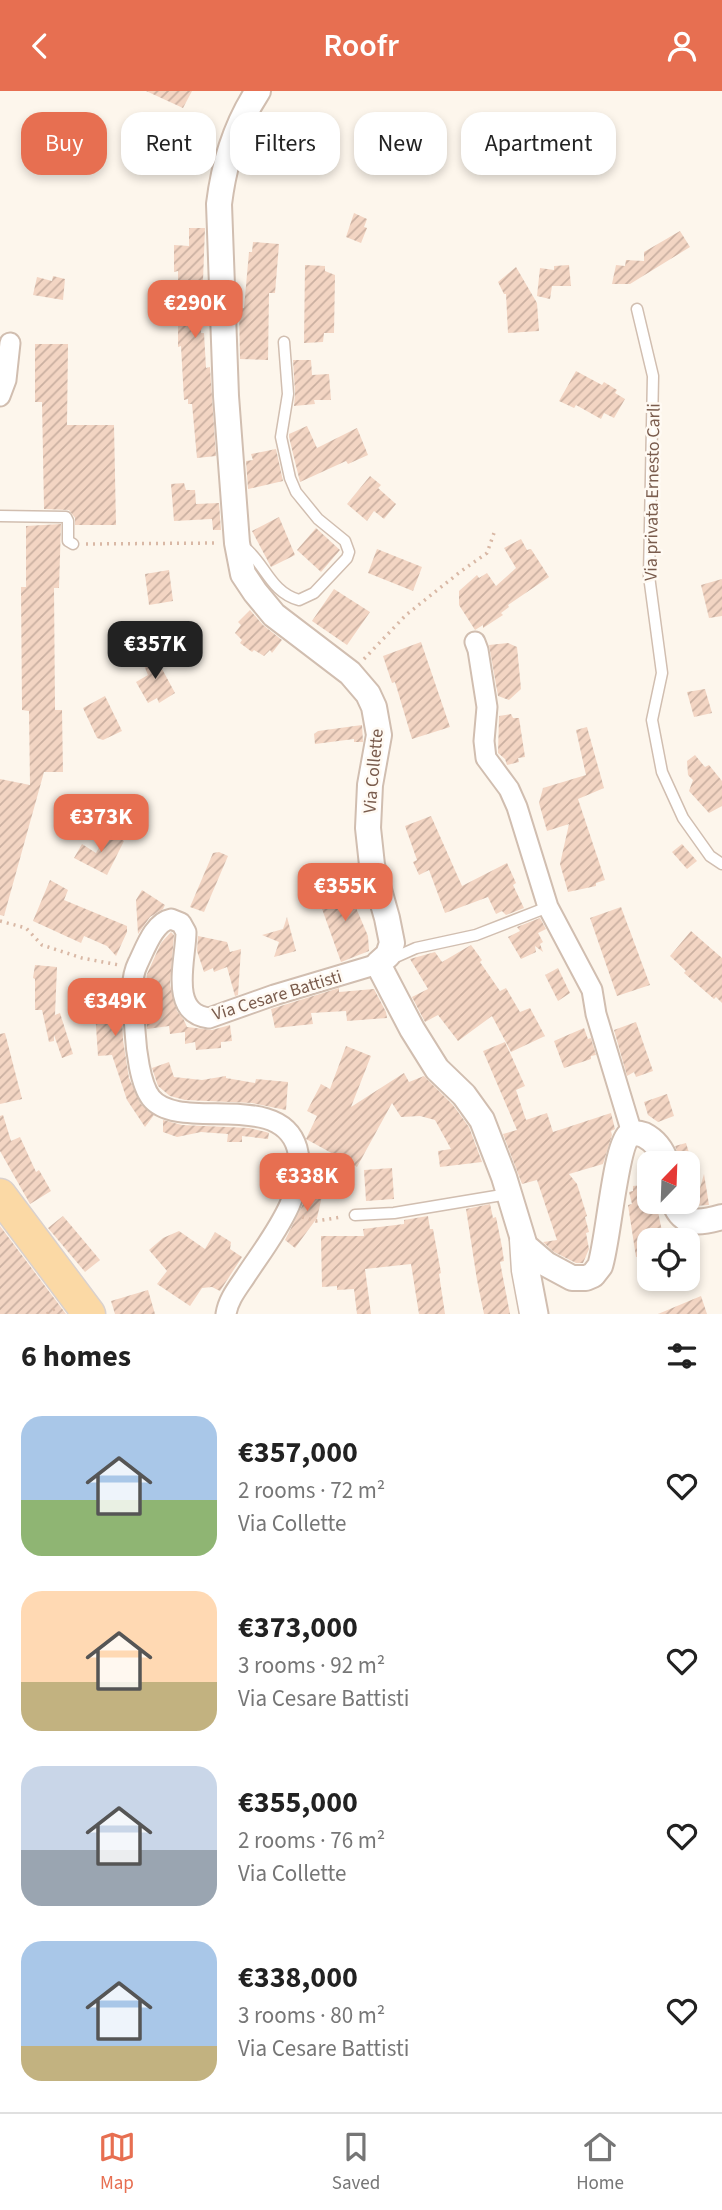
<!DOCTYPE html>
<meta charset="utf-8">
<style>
:root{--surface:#fff;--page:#f2f2f2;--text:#222;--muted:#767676;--line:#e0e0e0;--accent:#e76f51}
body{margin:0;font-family:"Source Sans 3",sans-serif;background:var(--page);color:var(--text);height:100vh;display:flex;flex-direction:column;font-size:26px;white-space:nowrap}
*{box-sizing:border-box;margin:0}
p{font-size:23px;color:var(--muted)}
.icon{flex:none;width:38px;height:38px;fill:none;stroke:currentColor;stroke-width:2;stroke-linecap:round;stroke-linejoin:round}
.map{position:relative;height:1223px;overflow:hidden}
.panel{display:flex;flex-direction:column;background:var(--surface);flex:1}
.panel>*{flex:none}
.guide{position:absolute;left:21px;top:21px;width:681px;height:63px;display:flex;gap:14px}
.needle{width:46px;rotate:23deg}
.fabs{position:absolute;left:637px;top:1060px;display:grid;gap:14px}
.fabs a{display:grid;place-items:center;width:63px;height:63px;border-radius:14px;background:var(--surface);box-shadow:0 4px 10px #0003;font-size:35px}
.price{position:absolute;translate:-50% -60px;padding:0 16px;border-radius:14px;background:var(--accent);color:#fff;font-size:23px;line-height:46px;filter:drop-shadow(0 2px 4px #0008)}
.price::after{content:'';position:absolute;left:50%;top:42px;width:21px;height:16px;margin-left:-10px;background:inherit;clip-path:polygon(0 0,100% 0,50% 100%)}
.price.current{background:#222;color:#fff}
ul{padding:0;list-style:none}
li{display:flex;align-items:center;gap:21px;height:175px;padding:0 21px}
li span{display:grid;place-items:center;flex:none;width:196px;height:140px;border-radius:21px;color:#555}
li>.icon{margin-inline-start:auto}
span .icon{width:84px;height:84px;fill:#fffc;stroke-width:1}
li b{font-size:30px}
h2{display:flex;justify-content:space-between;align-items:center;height:84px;padding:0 21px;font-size:30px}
.tag{padding:0 24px;border-radius:21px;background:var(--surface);box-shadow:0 4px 10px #0003;font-size:24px;line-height:63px}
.tag.current{background:var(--accent);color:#fff}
header{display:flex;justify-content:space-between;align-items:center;height:91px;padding:0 21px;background:var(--accent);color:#fff;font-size:32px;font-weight:600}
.dock{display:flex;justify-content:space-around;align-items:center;height:98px;border-top:2px solid var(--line);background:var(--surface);font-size:19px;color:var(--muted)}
.dock a{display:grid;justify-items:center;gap:4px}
.dock .current{color:var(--accent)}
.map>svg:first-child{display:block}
.building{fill:url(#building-hatch)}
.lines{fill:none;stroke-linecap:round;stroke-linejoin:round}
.service-casing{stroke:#d1beb0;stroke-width:13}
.minor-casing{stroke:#d1beb0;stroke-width:23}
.tertiary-casing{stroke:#d1beb0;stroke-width:28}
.primary-casing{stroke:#dad1cd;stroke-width:35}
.path{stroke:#d9b8a5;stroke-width:3.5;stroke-dasharray:2 5;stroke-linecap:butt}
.service{stroke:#fff;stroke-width:10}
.minor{stroke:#fff;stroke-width:19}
.tertiary{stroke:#fff;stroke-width:24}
.primary{stroke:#fbd9a5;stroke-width:32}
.labels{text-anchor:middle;stroke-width:5;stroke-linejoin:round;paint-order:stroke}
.street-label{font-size:18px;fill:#7a5c4d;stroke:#fffaf3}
</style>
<header><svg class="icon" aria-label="back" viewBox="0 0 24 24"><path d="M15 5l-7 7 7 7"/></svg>Roofr<svg class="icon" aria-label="person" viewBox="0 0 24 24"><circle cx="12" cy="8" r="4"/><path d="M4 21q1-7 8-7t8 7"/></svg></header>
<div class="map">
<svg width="722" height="1223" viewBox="0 0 722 1223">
<defs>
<pattern id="building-hatch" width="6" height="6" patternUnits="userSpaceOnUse" patternTransform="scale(1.75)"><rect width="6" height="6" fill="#f3d5c3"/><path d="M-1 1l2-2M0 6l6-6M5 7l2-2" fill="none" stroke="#cab0a1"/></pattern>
</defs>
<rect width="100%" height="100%" fill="#fdf6ec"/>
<g class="building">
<path d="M146,0H192L183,17Z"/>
<path d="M354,122L367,128L364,136L367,137L361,152L346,146Z"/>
<path d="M189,137H205L201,242H204L206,277L210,276L216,365L197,367L192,313H188V308L184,309L181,255L178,256V180L174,181V154L189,155Z"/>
<path d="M680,140L690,156L630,193H612L616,174L625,175L626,169L644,170V161Z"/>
<path d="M253,151L279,153L275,202H269L268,269L240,268L239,217H244L249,161H252Z"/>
<path d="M305,174L325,175V180L335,184L334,242H324L323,251L304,252Z"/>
<path d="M569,174L571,195H552L550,208L537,205L540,177L554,179V175Z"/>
<path d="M516,176L537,212L539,240L508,242L506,203H504L498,191Z"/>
<path d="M53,185L65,188L63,209L33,204L37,186L52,190Z"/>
<path d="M35,253H68L67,334H114L116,434H75V427L69,419L44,418L42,311H35Z"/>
<path d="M293,269H311L312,284L329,283L331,309H314L315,313L294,315L295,302Z"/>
<path d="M576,280L602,294L604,291L617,299L615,302L625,308L614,327L604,322L601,328L576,314L574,317L559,310Z"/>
<path d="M307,335L317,357L357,337L368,364L348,373L346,370L300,391L289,346V343Z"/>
<path d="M276,358L283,390L248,398L246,370L253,369L251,363Z"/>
<path d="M370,385L381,394L378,397L396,413L384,428L374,420L367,430L347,413Z"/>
<path d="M184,392L186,399H195L196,413L219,412L221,439H213L212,428L174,430L171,393Z"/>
<path d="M279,426L295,464L271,476L252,440Z"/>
<path d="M61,433L59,497H54L55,619H62L63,681H44L4,825L0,824V688L30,694L29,620L22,619L21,496H26V435Z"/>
<path d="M316,437L340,459L321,481L297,459Z"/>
<path d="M521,448L527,459L531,458L549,486L508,514L509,516L501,522L503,524L483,537V534L475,539L459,514V500L477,484L479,487L487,482L496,495L516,477L504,457Z"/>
<path d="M377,458L422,476L413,500L368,482Z"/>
<path d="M169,479L173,510L149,514L145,483Z"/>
<path d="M722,488V525L709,527L701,494Z"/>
<path d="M334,498L370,521L347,554L312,530Z"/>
<path d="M250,519L263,534L282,549L272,562L270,559L264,565L254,559L252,561L240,552L242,549L235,542L241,534L238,531Z"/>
<path d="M421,551L450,636L412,648L395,591L392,592L383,565Z"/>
<path d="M508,552L517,556L521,598L509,609L498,605L489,554Z"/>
<path d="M154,563L175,602L159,612L157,607L148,612L136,591L148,584L141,567Z"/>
<path d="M705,598L712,622L694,626L687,601Z"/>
<path d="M105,605L122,640L103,649L97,647L83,617Z"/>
<path d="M511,623L513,627H519L525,666L518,667L519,671L507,674L505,668L498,662L499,625Z"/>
<path d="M362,634L363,651H354V648L315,653L314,643L318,640Z"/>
<path d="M587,636L604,697L578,708L605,789L596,792V795L568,801L560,773L569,733L547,740L539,712L543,697L586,684L576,639Z"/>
<path d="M695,664L705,676L709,674L722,690V715L709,722L689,700L693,689L688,684L687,670Z"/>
<path d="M431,725L462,795L507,772L516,792L513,794L524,817L506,824L502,820L496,823L488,806L445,822L429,779L419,784L413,771L417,769L405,735Z"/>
<path d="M107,741L124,750L107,784L74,767L82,753L96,762Z"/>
<path d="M682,753L697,770L687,778L672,761Z"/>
<path d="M219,761L228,765L204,821L190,816L213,762Z"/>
<path d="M50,789L68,799L64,809L127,835V841L116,865L107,855L84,845L81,852L33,830Z"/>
<path d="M345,791L368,845L369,860L341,871L321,815L331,796Z"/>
<path d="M142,799L165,814L163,818L150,826L138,843L136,809Z"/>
<path d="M621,816L650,894L617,905L590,827Z"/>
<path d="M287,826L296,860L274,866L279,851L262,844L283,838Z"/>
<path d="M540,827L546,838L538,842L543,851L540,853L543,861L535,855L536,861L521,868L508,846L520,840L517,836Z"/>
<path d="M691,840L722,867V912L716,906L714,908L684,882L686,880L670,865Z"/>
<path d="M171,841L174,844L170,894L177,920L184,929L187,936L212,939L230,934L232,950L221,951V957L196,959L195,951L185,953V941L170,943L169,935L147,938L145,905L147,883L161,852Z"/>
<path d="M198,845L227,851L230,861L241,858L238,904L235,905L227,876L214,881L213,877L204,881L197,860Z"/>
<path d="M471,854L482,869L480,871L500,900L506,897L520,921L530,917L545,945L511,961L492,925L458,950L438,924L425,931L412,906L428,898L410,868L435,861L442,871Z"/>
<path d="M35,874L57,876L55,924L60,922L73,963L62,967L54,944V950L49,951L42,919H35V888L33,887Z"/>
<path d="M558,877L570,902L558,910L545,884Z"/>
<path d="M121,888L123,949L129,987L141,1013L154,1024L145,1036L127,1009L112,964L98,965L93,890Z"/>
<path d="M339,897V901L374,898L386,921L387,927L347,930L346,920L311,922L313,933L275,937L271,918Z"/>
<path d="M636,931L653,980L636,986L634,981L627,985L614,939Z"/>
<path d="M584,937L588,948L591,947L596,964L591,965V968L564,977L554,950Z"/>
<path d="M5,942L22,1008L0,1013V943Z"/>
<path d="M505,951L525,995L516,999L526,1029L547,1022L553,1041L611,1022L615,1038L611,1040L612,1044L603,1073L569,1083L577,1093L587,1125L585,1126L589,1141L586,1142L589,1158L583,1172H576L554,1161L543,1151L557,1149L537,1089L522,1093L503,1043L517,1039L483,960Z"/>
<path d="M346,955L371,965L351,1016L404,982L409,991L424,985L453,1014L469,1036L482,1071L440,1076L438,1060L451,1058L435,1029L420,1025L401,1026L392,1012L357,1076L306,1048L317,1025L307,1020L321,993L330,998Z"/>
<path d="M169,971L174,986L202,989L226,985V987L255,992L256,988L288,991L286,1019L252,1012L185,1009L170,1005L158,995L152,977Z"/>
<path d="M667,1003L674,1025L658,1031L648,1024L644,1011Z"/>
<path d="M3,1024L11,1050L20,1046L36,1081L39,1079L51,1100L30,1113L0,1060V1025Z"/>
<path d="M163,1029L182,1034L249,1037L266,1041L269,1042L268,1048L242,1045V1051H227L228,1043L201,1041L177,1046L163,1041Z"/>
<path d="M686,1052L700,1097L704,1083L709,1114L694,1115L688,1105V1073H682L675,1055Z"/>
<path d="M392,1077L394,1108L366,1110L364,1079Z"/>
<path d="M310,1089L325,1092L317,1127L295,1157L285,1149L303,1113Z"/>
<path d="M649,1093V1111H656L664,1150H649V1164L636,1166L628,1114L632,1113L629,1101L633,1100V1095Z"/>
<path d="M490,1113L493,1127L496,1126L502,1156L504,1170L500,1171L510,1223H484L477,1189L466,1118Z"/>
<path d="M63,1125L100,1169L85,1181L48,1137Z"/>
<path d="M428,1125L430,1138H433L441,1182L439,1183L445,1223H419L411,1173L365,1178L371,1223H357L354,1198L337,1199V1195L322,1196L321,1145H364L363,1138L404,1133V1129Z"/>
<path d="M0,1135L66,1223H0Z"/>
<path d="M179,1140L205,1158L215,1141L231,1151L230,1158L242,1166L220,1200L212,1196L202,1197L190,1215L157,1193L167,1180L149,1159L163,1147Z"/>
<path d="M148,1199L155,1223H115L111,1210Z"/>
<path d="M701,1205L707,1223H658Z"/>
</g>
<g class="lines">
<defs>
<g id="service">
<path d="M637,218L653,285L649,485L662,582L652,629L662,681L683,727L710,765L722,773"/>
<path d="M0,425L66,426L68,430V450L73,453"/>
<path d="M244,456C265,472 270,501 299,509L314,502L347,467L349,461L345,450L318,428L296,401L290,387L281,346L288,303L284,251"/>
<path d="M389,869L416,857L476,844L548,816"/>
<path d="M355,1124L394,1122L508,1103"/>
<path d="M515,1149L517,1180L525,1223"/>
</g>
<g id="minor">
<path d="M0,305L6,289L10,252"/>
<path d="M475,551L478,559L487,616L484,650L486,667L509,698L517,716L548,816L592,899L596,923L632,1042"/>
<path d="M525,1155L538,1223"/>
<path d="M226,1223C228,1209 237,1198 245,1186C267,1152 310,1101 297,1057C280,998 179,1042 151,1007C140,993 136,958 135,940C134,919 128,892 138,872C145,858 154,831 171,828L181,832L186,841C186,868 168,922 209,927L274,904L378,873"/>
</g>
<g id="tertiary">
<path d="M258,0C235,35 224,72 219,113L226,305L237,452L243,483L255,501L274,524L350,582L368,603L374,616L379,644L370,694L368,737L372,774L387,827L392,852L388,864L378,873L412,938L437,978L464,1004L482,1029L504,1086L525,1155L546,1173L572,1187H586L593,1184L600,1175C608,1152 615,1057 629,1044C634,1041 639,1042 644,1044C656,1050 663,1061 667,1073"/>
<path d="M674,1111C683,1136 701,1132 722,1126"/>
</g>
<path id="primary" d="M0,1104L89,1223"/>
</defs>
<use href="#service" class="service-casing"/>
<use href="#minor" class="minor-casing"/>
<use href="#tertiary" class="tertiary-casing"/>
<use href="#primary" class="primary-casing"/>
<g class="path">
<path d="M86,453L218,452"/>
<path d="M364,568L406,524L460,481L487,462L494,442"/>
<path d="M0,830L26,837L42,854L82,867L119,874"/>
<path d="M302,1126L316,1130L342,1126"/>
<path d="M47,1223L57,1216"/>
</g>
<use href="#service" class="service"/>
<use href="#minor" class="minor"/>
<use href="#tertiary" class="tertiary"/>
<use href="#primary" class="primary"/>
</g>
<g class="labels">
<g class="street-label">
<text transform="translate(652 401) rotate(-89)" y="6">Via privata Ernesto Carli</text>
<text transform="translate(373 680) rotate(-85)" y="6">Via Collette</text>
<text transform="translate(277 904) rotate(-17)" y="6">Via Cesare Battisti</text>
</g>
</g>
</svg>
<div class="fabs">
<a><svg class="needle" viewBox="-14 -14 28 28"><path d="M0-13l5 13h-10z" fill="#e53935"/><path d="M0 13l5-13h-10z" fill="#767676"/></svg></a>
<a><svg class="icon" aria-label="locate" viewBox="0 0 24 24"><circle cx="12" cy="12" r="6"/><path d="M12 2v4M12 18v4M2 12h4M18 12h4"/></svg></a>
</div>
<b class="price" style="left:195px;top:249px">€290K</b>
<b class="price current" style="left:155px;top:590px">€357K</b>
<b class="price" style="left:101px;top:763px">€373K</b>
<b class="price" style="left:345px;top:832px">€355K</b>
<b class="price" style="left:115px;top:947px">€349K</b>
<b class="price" style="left:307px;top:1122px">€338K</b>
<div class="guide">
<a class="tag current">Buy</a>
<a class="tag">Rent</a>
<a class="tag">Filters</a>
<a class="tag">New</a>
<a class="tag">Apartment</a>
</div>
</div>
<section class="panel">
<h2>6 homes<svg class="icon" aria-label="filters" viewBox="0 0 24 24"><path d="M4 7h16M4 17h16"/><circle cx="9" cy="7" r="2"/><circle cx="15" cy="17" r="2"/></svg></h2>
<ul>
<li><span style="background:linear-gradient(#a9c7e8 60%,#8fb573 0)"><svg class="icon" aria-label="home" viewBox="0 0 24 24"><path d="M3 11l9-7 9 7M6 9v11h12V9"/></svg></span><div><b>€357,000</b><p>2 rooms · 72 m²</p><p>Via Collette</p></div><svg class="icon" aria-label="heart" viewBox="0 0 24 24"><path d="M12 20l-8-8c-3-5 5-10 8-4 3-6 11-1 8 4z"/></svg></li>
<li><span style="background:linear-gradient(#ffd9b3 65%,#c2b280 0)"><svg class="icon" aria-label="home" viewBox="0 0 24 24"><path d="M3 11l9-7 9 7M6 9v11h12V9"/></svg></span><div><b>€373,000</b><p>3 rooms · 92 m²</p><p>Via Cesare Battisti</p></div><svg class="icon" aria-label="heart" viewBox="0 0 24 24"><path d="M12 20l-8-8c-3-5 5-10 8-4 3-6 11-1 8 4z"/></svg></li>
<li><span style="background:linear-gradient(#c9d6e8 60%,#9aa5b1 0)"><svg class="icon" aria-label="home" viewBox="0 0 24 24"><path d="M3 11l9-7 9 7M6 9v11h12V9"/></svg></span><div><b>€355,000</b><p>2 rooms · 76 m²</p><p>Via Collette</p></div><svg class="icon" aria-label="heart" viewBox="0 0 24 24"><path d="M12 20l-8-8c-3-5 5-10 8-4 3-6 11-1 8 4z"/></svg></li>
<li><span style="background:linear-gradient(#a9c7e8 75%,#c2b280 0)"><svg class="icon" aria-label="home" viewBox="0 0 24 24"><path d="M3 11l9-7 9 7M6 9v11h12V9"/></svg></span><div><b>€338,000</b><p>3 rooms · 80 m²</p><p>Via Cesare Battisti</p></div><svg class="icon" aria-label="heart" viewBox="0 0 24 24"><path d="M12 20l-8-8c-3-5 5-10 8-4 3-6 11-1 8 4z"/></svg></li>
</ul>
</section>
<nav class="dock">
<a class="current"><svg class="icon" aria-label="map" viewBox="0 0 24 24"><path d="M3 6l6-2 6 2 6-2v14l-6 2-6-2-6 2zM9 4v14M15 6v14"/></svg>Map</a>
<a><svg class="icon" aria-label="saved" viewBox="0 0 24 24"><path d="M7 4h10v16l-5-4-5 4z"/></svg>Saved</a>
<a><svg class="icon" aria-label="home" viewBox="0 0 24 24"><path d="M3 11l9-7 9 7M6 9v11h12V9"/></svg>Home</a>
</nav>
